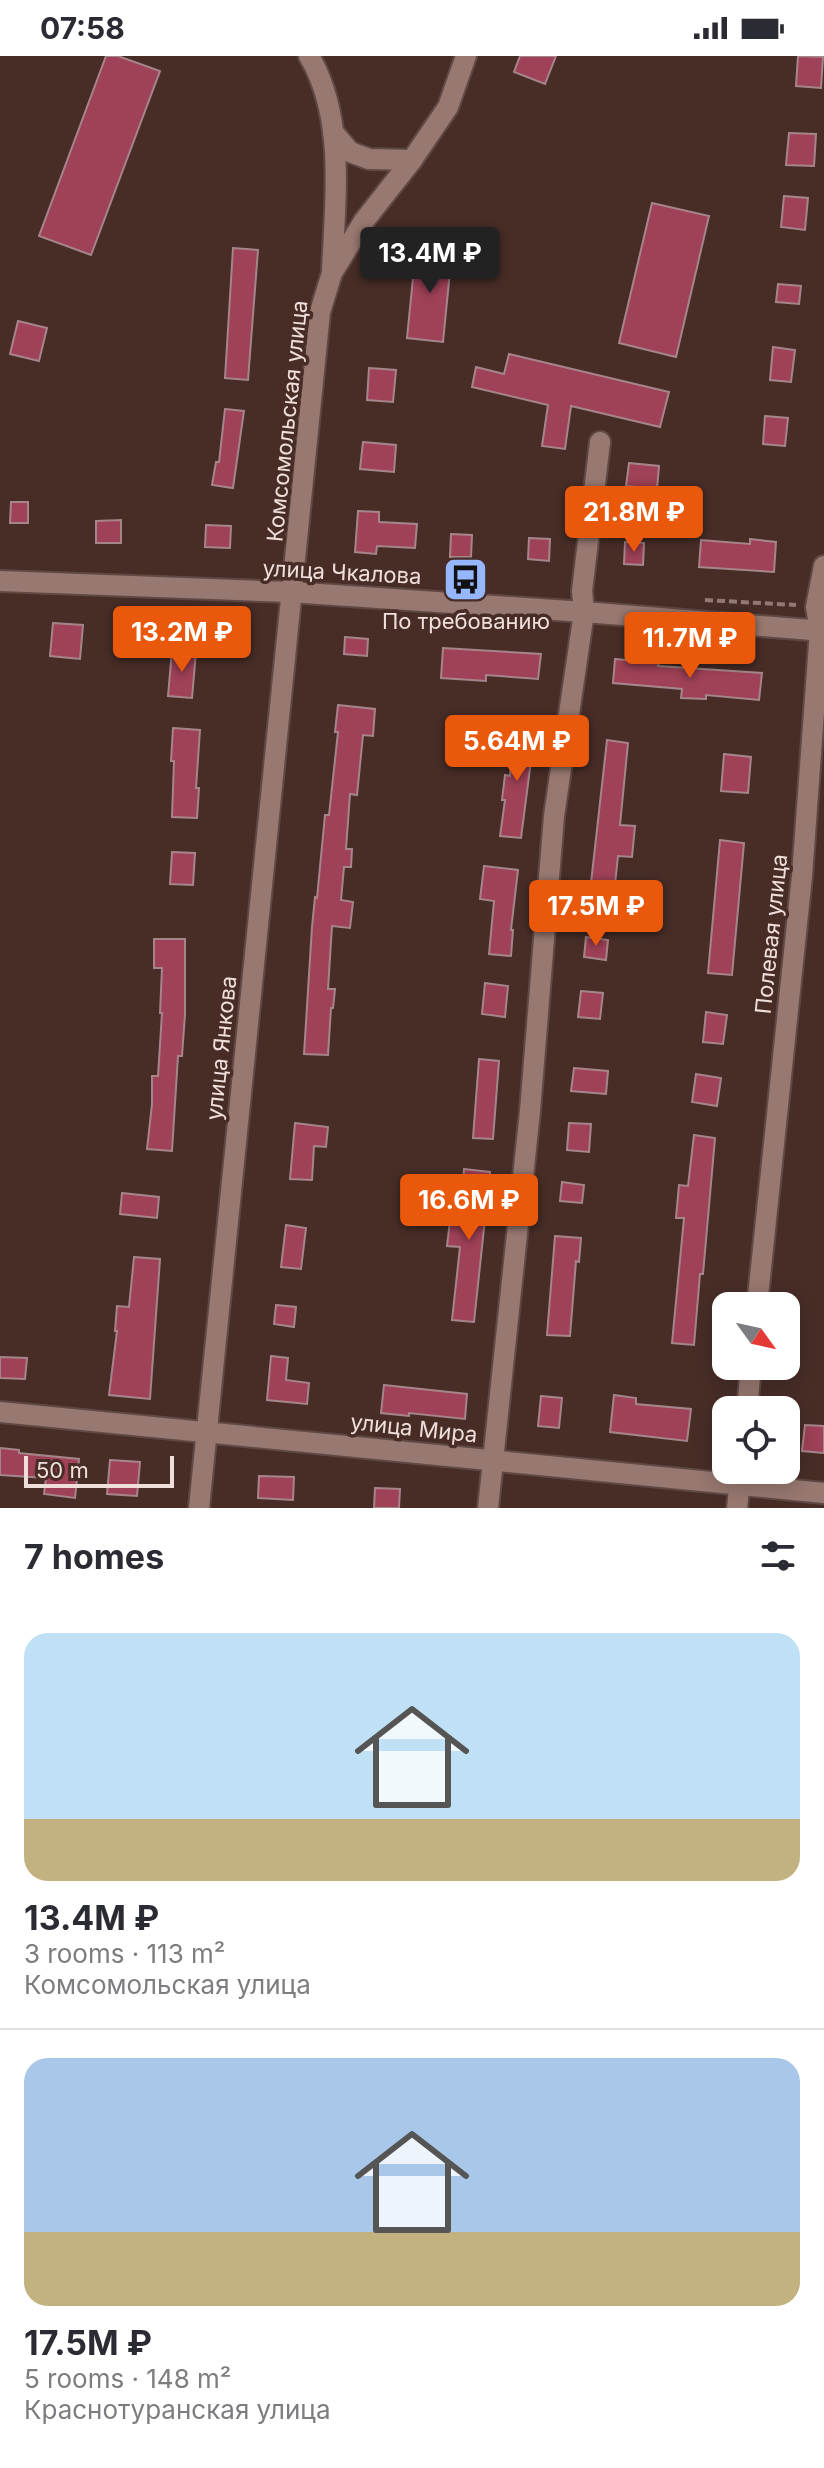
<!DOCTYPE html>
<meta charset="utf-8">
<style>
:root{--surface:#fff;--page:#f7f7f7;--text:#2b2b33;--muted:#7c7c81;--line:#e1e1e2;--accent:#ea580c}
body{margin:0;font-family:Inter,sans-serif;background:var(--page);color:var(--text);height:100vh;display:flex;flex-direction:column;font-size:30px;white-space:nowrap}
*{box-sizing:border-box;margin:0}
p{font-size:26px;color:var(--muted)}
.icon{flex:none;width:44px;height:44px;fill:none;stroke:currentColor;stroke-width:2;stroke-linecap:round;stroke-linejoin:round}
.map{position:relative;height:1452px;overflow:hidden}
.drawer{display:flex;flex-direction:column;background:var(--surface);flex:1}
.drawer>*{flex:none}
.needle{width:52px;rotate:123deg}
.tools{position:absolute;left:712px;top:1236px;display:grid;gap:16px}
.tools a{display:grid;place-items:center;width:88px;height:88px;border-radius:16px;background:var(--surface);box-shadow:0 4px 20px #0003;font-size:40px}
.scale{position:absolute;left:24px;bottom:20px;width:150px;box-sizing:border-box;padding-left:8px;border:4px solid #f0deda;border-top:0;font-size:22px;line-height:28px;white-space:nowrap;color:#f0deda;-webkit-text-stroke:6px #482d27;paint-order:stroke}
.price{position:absolute;translate:-50% -68px;padding:0 18px;border-radius:8px;background:var(--accent);color:#fff;font-size:26px;line-height:52px;filter:drop-shadow(0 2px 4px #0008)}
.price::after{content:'';position:absolute;left:50%;top:48px;width:24px;height:18px;margin-left:-12px;background:inherit;clip-path:polygon(0 0,100% 0,50% 100%)}
.price.selected{background:#222;color:#fff}
ul{padding:0;list-style:none}
li{display:grid;align-content:center;gap:16px;height:424px;padding:0 24px}
li+li{border-top:2px solid var(--line)}
li span{display:grid;place-items:center;height:248px;border-radius:24px;color:#555}
li>.icon{margin-inline-start:auto}
span .icon{width:144px;height:144px;fill:#fffc;stroke-width:1}
li b{font-size:34px}
h2{display:flex;justify-content:space-between;align-items:center;height:96px;padding:0 24px;font-size:34px}
.status{display:flex;justify-content:space-between;align-items:center;height:56px;padding:0 40px;background:var(--surface);direction:ltr}
.status svg{height:22px;fill:currentColor}
.map>svg:first-child{display:block}
.building{fill:#9f4157;stroke:#a6858a;stroke-width:2}
.lines{fill:none;stroke-linecap:round;stroke-linejoin:round}
.minor-casing{stroke:#604944;stroke-width:24}
.secondary-casing{stroke:#604944;stroke-width:24}
.path{stroke:#917a75;stroke-width:4;stroke-dasharray:8 4;stroke-linecap:butt}
.minor{stroke:#987971;stroke-width:20}
.secondary{stroke:#987971;stroke-width:20}
.labels{text-anchor:middle;stroke-width:7;stroke-linejoin:round;paint-order:stroke}
.street-label{font-size:22px;fill:#f0deda;stroke:#482d27}
.poi-label{font-size:22px;fill:#f0deda;stroke:#482d27}
</style>
<div class="status"><b>07:58</b><svg viewBox="0 0 49 12"><path d="M0 12V9h3v3zM5 12V6h3v6zM10 12V3h3v9zM15 12V0h3v12zM26 1h20v11H26zM47 4h2v5h-2z"/></svg></div>
<div class="map">
<svg width="824" height="1452" viewBox="0 0 824 1452">
<rect width="100%" height="100%" fill="#482d27"/>
<g class="building">
<path d="M106,0H118L160,15L91,199L39,180Z"/>
<path d="M520,0H556L545,28L514,16Z"/>
<path d="M798,0L823,1L821,32L796,30Z"/>
<path d="M789,77L816,78L814,110L786,109Z"/>
<path d="M784,140L808,142L805,174L781,171Z"/>
<path d="M652,147L709,160L676,301L619,287Z"/>
<path d="M233,192L258,194L248,324L225,322Z"/>
<path d="M416,192L452,195L443,286L407,282Z"/>
<path d="M778,228L801,230L799,248L776,246Z"/>
<path d="M18,265L47,272L39,305L10,298Z"/>
<path d="M773,291L795,294L791,326L770,324Z"/>
<path d="M509,298L669,336L660,371L571,350L565,393L542,390L548,349L472,331L476,311L504,318Z"/>
<path d="M369,312L396,314L393,346L367,344Z"/>
<path d="M225,353L244,355L233,432L212,429L216,406H219Z"/>
<path d="M765,360L788,362L785,390L763,388Z"/>
<path d="M363,386L396,389L394,416L360,413Z"/>
<path d="M629,407L659,410L657,433L626,430Z"/>
<path d="M11,446H28V467H10Z"/>
<path d="M358,455L379,456V466L417,468L415,492L377,490L376,498L355,496Z"/>
<path d="M121,464V487H96V465Z"/>
<path d="M206,469L231,470L230,492L205,491Z"/>
<path d="M451,478L472,479L471,501H450Z"/>
<path d="M529,482L550,483L549,505L528,503Z"/>
<path d="M750,483L776,486L774,516L699,511L701,484L750,488Z"/>
<path d="M625,486L644,487L643,509L624,508Z"/>
<path d="M53,567L83,569L80,603L50,600Z"/>
<path d="M345,581L368,583L367,600L344,598Z"/>
<path d="M443,592L541,598L538,623L486,619V625L441,622Z"/>
<path d="M172,594L196,596L192,642L168,640Z"/>
<path d="M615,603L659,607L658,610L762,617L759,644L706,639V643L681,642L682,633L613,627Z"/>
<path d="M338,649L375,653L373,680L363,679L357,739L350,738L346,793H352L351,811H344L341,844L353,846L350,872L332,870L328,933H335L333,952H331L328,999L304,998L312,871L315,841L317,842L325,759H329L338,676H335Z"/>
<path d="M173,672L200,674L196,732H199L197,762L172,761L174,705H171Z"/>
<path d="M513,673L535,674L521,782L500,780L505,744H502L505,719L510,720Z"/>
<path d="M607,684L628,687L620,769L635,770L632,801L618,800L613,848L589,845Z"/>
<path d="M724,698L751,701L748,737L721,735Z"/>
<path d="M720,784L744,787L732,919L708,917Z"/>
<path d="M172,796L195,797L193,829L170,828Z"/>
<path d="M484,810L518,814L511,874H513L511,900L489,898L494,845L480,843Z"/>
<path d="M586,881L608,884L606,904L584,901Z"/>
<path d="M154,883H185V958L182,1000H178L172,1095L147,1093L152,1048V1020H158L162,957H160L162,912H154Z"/>
<path d="M485,927L508,930L505,961L482,958Z"/>
<path d="M581,935L603,937L600,963L578,961Z"/>
<path d="M706,956L727,959L723,988L703,986Z"/>
<path d="M479,1003L499,1005L493,1083L473,1082Z"/>
<path d="M574,1012L608,1015L606,1038L571,1035Z"/>
<path d="M696,1018L721,1022L717,1050L692,1046Z"/>
<path d="M295,1067L328,1071L326,1091L314,1090L312,1124L290,1123Z"/>
<path d="M569,1067L591,1068L589,1096L567,1094Z"/>
<path d="M694,1079L715,1082L703,1218H700L694,1289L672,1287L684,1162H676L679,1129L688,1130Z"/>
<path d="M464,1113L490,1116L474,1266L452,1264L460,1191L447,1190L450,1165L460,1166Z"/>
<path d="M562,1126L584,1129L582,1147L560,1145Z"/>
<path d="M122,1137L159,1141L157,1162L120,1158Z"/>
<path d="M286,1169L306,1172L301,1213L281,1211Z"/>
<path d="M555,1180L581,1182L579,1206L576,1205L570,1280L547,1279Z"/>
<path d="M134,1201L160,1203L150,1343L109,1339L117,1275H115L117,1250L129,1251Z"/>
<path d="M276,1249L296,1251L294,1271L274,1268Z"/>
<path d="M271,1300L288,1302L286,1324L309,1327L307,1348L267,1344Z"/>
<path d="M0,1301L27,1302L25,1323L0,1322Z"/>
<path d="M384,1329L467,1338L465,1363L409,1357V1360L381,1357Z"/>
<path d="M614,1339L636,1342V1348L691,1353L687,1385L610,1376Z"/>
<path d="M541,1340L562,1342L559,1372L538,1370Z"/>
<path d="M805,1369L824,1370V1397L802,1395Z"/>
<path d="M0,1392L19,1394V1397L79,1403L75,1442L44,1438L46,1422L0,1419Z"/>
<path d="M110,1404L140,1406L137,1440L107,1438Z"/>
<path d="M259,1420L294,1421L293,1444L258,1442Z"/>
<path d="M375,1432L400,1433L399,1452H374Z"/>
</g>
<g class="lines">
<defs>
<g id="minor">
<path d="M309,0C346,62 335,146 332,215"/>
<path d="M333,76L350,96L369,103L412,104"/>
<path d="M0,525L290,536L584,556L824,575"/>
<path d="M757,1250L802,820L820,574L816,551L824,510"/>
<path d="M747,1354L751,1310"/>
<path d="M199,1452L320,256L332,217L364,165L412,104L448,51L466,0"/>
<path d="M488,1452L530,1055L554,760L584,556L582,535L600,386"/>
<path d="M737,1452L741,1414"/>
</g>
<path id="secondary" d="M0,1356L824,1437"/>
</defs>
<use href="#minor" class="minor-casing"/>
<use href="#secondary" class="secondary-casing"/>
<path class="path" d="M705,544L796,549"/>
<use href="#minor" class="minor"/>
<use href="#secondary" class="secondary"/>
</g>
<defs>
<symbol id="bus-square" viewBox="-11 -11 22 22"><rect x="-9" y="-9" width="18" height="18" rx="4" fill="#96b6fd" stroke="#482d27"/><path d="M-5-6H5V4H4V6H2V4H-2V6H-4V4H-5ZM-3.5-4V0h7V-4ZM-3.5 1.2v1.5H-2V1.2ZM2 1.2v1.5H3.5V1.2Z" fill="#111"/></symbol>
</defs>
<g fill-rule="evenodd">
<use href="#bus-square" x="440" y="498" width="51" height="51"/>
</g>
<g class="labels">
<g class="street-label">
<text transform="translate(287 365) rotate(-84)" y="8">Комсомольская улица</text>
<text transform="translate(342 516) rotate(3)" y="8">улица Чкалова</text>
<text transform="translate(771 878) rotate(-84)" y="8">Полевая улица</text>
<text transform="translate(221 992) rotate(-84)" y="8">улица Янкова</text>
<text transform="translate(414 1372) rotate(6)" y="8">улица Мира</text>
</g>
<g class="poi-label">
<text x="466" y="573">По требованию</text>
</g>
</g>
</svg>
<div class="tools">
<a><svg class="needle" viewBox="-14 -14 28 28"><path d="M0-13l5 13h-10z" fill="#e53935"/><path d="M0 13l5-13h-10z" fill="#7c7c81"/></svg></a>
<a><svg class="icon" aria-label="locate" viewBox="0 0 24 24"><circle cx="12" cy="12" r="6"/><path d="M12 2v4M12 18v4M2 12h4M18 12h4"/></svg></a>
</div>
<div class="scale">50 m</div>
<b class="price selected" style="left:430px;top:239px">13.4M ₽</b>
<b class="price" style="left:634px;top:498px">21.8M ₽</b>
<b class="price" style="left:182px;top:618px">13.2M ₽</b>
<b class="price" style="left:690px;top:624px">11.7M ₽</b>
<b class="price" style="left:517px;top:727px">5.64M ₽</b>
<b class="price" style="left:596px;top:892px">17.5M ₽</b>
<b class="price" style="left:469px;top:1186px">16.6M ₽</b>
</div>
<section class="drawer">
<h2>7 homes<svg class="icon" aria-label="filters" viewBox="0 0 24 24"><path d="M4 7h16M4 17h16"/><circle cx="9" cy="7" r="2"/><circle cx="15" cy="17" r="2"/></svg></h2>
<ul>
<li><span style="background:linear-gradient(#bfe0f5 75%,#c2b280 0)"><svg class="icon" aria-label="home" viewBox="0 0 24 24"><path d="M3 11l9-7 9 7M6 9v11h12V9"/></svg></span><div><b>13.4M ₽</b><p>3 rooms · 113 m²</p><p>Комсомольская улица</p></div></li>
<li><span style="background:linear-gradient(#a9c7e8 70%,#c2b280 0)"><svg class="icon" aria-label="home" viewBox="0 0 24 24"><path d="M3 11l9-7 9 7M6 9v11h12V9"/></svg></span><div><b>17.5M ₽</b><p>5 rooms · 148 m²</p><p>Краснотуранская улица</p></div></li>
</ul>
</section>
